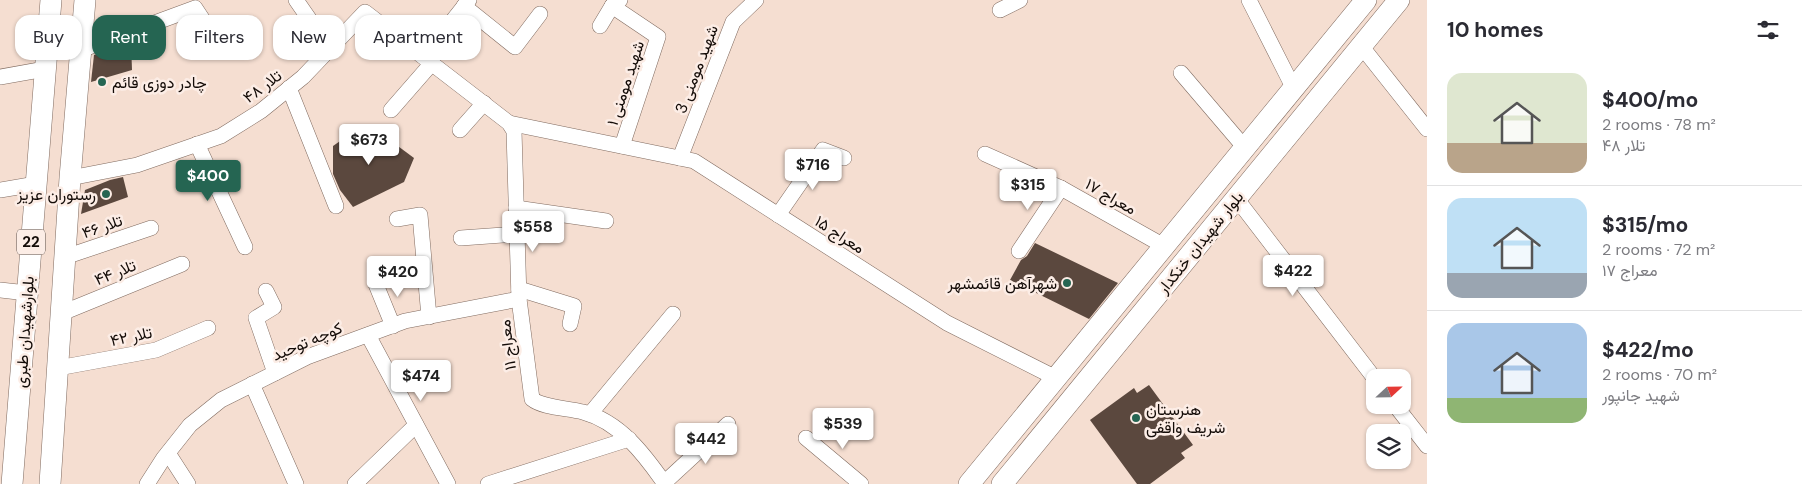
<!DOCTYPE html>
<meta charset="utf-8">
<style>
:root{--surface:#fff;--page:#f2f2f3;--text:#2b2b33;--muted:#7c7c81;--line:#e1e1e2;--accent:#256552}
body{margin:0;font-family:"DM Sans",Vazirmatn,sans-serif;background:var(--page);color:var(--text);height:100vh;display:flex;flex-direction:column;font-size:19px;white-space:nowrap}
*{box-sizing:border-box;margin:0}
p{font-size:16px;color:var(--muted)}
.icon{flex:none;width:28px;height:28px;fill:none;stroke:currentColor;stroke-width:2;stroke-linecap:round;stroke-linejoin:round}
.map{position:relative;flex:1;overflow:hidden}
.drawer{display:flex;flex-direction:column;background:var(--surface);width:375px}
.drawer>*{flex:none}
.hud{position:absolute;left:15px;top:15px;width:475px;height:45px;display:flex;gap:10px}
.needle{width:32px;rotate:68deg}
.buttons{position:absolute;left:1366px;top:369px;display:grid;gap:10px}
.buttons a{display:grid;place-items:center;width:45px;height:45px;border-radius:10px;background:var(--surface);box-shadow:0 1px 4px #0004;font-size:25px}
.price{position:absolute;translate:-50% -42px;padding:0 11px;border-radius:5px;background:#fff;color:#222;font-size:16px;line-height:32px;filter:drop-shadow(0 1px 2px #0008)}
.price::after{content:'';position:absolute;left:50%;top:30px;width:15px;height:11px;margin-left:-8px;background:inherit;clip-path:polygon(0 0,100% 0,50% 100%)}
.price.on{background:var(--accent);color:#fff}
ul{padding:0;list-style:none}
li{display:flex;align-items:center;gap:15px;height:125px;padding:0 20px}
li+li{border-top:1px solid var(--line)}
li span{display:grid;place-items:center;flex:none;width:140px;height:100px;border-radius:15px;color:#555}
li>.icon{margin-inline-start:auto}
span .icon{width:60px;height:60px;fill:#fffc;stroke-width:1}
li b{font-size:21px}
h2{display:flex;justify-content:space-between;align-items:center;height:60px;padding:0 20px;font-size:21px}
.chip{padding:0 18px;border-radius:15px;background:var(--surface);box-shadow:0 1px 4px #0004;font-size:18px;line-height:45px}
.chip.on{background:var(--accent);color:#fff}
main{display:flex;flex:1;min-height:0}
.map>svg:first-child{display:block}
.building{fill:#5b483e}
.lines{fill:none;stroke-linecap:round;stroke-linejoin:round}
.minor-casing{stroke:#806b60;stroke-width:16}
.highway-casing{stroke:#806b60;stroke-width:22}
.minor{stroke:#fff;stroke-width:15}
.highway{stroke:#fff;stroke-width:21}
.poi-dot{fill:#256552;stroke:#fcede6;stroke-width:2}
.labels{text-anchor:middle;stroke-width:5;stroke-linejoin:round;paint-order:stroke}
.shield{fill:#fcede6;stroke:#594f4a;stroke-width:1}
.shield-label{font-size:15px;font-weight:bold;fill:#130b07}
.street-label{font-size:16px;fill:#130b07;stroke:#fcede6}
.poi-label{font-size:16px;fill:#130b07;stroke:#fcede6;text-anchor:start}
</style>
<main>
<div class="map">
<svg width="1427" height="484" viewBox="0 0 1427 484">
<rect width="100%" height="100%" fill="#f5ded1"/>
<g class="building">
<path d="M131,42L132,70L91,82L94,55Z"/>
<path d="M356,130L383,135L414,158L404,182L353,207L340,190L333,174V146Z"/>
<path d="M123,177L128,197L81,214L85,190L110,180Z"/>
<path d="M1035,243L1118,283L1089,319L1010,280L1021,260L1027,256Z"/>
<path d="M1149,385L1193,445L1181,453L1185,458L1150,484H1137L1090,420L1134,388L1137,393Z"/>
</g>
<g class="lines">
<defs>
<g id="minor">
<path d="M296,0L330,49"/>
<path d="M620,0L612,6L658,37L622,146"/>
<path d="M1249,0L1294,89"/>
<path d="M464,6L515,47L540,14"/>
<path d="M1000,10L1020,0"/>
<path d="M600,26L612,6"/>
<path d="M1362,47L1427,129"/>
<path d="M81,50L195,8L224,52"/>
<path d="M424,57L469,0"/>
<path d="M1181,73L1245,148"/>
<path d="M0,77L45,69"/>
<path d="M289,88L336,206"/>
<path d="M391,110L432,63"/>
<path d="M509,123L694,161L947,323L1056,378"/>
<path d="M460,130L484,103"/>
<path d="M197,144L245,247"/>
<path d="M985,154L1061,188L1164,246"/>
<path d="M680,158L733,22L756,0"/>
<path d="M70,178L137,165L221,136L261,111L303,77L365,12L509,123L514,131L519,299L532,399C543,408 569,408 583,412C620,422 644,454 665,484"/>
<path d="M0,190L36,184"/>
<path d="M1236,198L1375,379"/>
<path d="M516,208L606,221"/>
<path d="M778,215L823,150L844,158"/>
<path d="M397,219L420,215L429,317"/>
<path d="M461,238L517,234"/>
<path d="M1019,251L1061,188"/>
<path d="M65,257L151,228"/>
<path d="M375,282L393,326"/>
<path d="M519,289L574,306L570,324"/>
<path d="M0,290L27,293"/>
<path d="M266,291L274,307L256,318L275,373"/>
<path d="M62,313L182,264"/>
<path d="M368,335L448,484"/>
<path d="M58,368L156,350L208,328"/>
<path d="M252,384L296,484"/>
<path d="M1395,405L1427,446"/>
<path d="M590,414L673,314"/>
<path d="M806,438L861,484"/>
<path d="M168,453L188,484"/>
<path d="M664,483L728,424"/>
<path d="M147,484L163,459L190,425L221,400L307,357L405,321L519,299"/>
<path d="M355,484L416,425"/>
<path d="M488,484L629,439"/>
</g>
<g id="highway">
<path d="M12,484L51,0"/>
<path d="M50,484L70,178L85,0"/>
<path d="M969,484L1366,0"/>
<path d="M1002,484L1399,0"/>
</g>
</defs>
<use href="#minor" class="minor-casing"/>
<use href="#highway" class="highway-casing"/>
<use href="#minor" class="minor"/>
<use href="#highway" class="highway"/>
</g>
<g class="poi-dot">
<circle cx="102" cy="82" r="5"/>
<circle cx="106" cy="194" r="5"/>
<circle cx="1067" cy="283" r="5"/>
<circle cx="1136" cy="418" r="5"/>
</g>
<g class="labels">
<rect class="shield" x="17" y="229.5" width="28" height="25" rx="4"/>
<g class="shield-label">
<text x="31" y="247">22</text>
</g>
<g class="street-label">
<text transform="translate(696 69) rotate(-69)" y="6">شهید مومنی 3</text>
<text transform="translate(625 83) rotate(-72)" y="6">شهید مومنی ۱</text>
<text transform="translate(262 86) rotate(-37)" y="6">تلار ۴۸</text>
<text transform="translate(1111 196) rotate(30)" y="6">معراج ۱۷</text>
<text transform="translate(102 226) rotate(-19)" y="6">تلار ۴۶</text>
<text transform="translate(840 234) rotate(33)" y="6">معراج ۱۵</text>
<text transform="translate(1200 242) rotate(-51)" y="6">بلوار شهیدان خنکدار</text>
<text transform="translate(115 272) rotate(-22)" y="6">تلار ۴۴</text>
<text transform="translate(24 332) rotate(-86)" y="6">بلوارشهیدان طبری</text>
<text transform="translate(131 336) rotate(-12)" y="6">تلار ۴۲</text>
<text transform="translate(307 341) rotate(-23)" y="6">کوچه توحید</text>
<text transform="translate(507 345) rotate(-97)" y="6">معراج ۱۱</text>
</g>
<g class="poi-label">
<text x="112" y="88">چادر دوزی قائم</text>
<text x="96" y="200" text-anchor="end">رستوران عزیز</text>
<text x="1057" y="289" text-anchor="end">شهرآهن قائمشهر</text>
<text x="1146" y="415">هنرستان<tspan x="1146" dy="18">شریف واقفی</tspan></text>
</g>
</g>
</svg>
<div class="buttons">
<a><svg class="needle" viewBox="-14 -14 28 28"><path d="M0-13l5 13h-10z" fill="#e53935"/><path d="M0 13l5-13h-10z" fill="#7c7c81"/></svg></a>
<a><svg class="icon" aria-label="layers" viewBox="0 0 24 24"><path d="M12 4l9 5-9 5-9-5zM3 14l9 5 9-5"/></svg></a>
</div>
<b class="price" style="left:369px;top:166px">$673</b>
<b class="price" style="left:813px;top:191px">$716</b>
<b class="price on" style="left:208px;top:202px">$400</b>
<b class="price" style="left:1028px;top:211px">$315</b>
<b class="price" style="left:533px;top:253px">$558</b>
<b class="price" style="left:1293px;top:297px">$422</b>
<b class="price" style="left:398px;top:298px">$420</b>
<b class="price" style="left:421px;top:402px">$474</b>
<b class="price" style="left:843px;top:450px">$539</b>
<b class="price" style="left:706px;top:465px">$442</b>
<div class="hud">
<a class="chip">Buy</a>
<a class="chip on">Rent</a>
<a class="chip">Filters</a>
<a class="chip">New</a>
<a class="chip">Apartment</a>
</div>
</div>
<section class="drawer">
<h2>10 homes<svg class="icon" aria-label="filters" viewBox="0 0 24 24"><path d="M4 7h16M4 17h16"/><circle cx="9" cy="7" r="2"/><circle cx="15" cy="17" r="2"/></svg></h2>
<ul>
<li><span style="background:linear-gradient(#dfe7d0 70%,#b9a48a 0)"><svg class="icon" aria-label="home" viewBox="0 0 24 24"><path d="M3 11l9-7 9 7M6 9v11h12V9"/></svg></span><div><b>$400/mo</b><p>2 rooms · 78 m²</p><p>تلار ۴۸</p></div></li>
<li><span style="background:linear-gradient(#bfe0f5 75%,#9aa5b1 0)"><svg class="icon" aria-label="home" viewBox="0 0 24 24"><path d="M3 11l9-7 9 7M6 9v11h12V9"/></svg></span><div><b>$315/mo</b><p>2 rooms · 72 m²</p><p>معراج ۱۷</p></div></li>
<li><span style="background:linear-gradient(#a9c7e8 75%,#8fb573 0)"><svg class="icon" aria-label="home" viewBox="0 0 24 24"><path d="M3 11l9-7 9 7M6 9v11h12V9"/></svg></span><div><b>$422/mo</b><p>2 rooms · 70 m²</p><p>شهید جانپور</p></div></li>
</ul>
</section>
</main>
